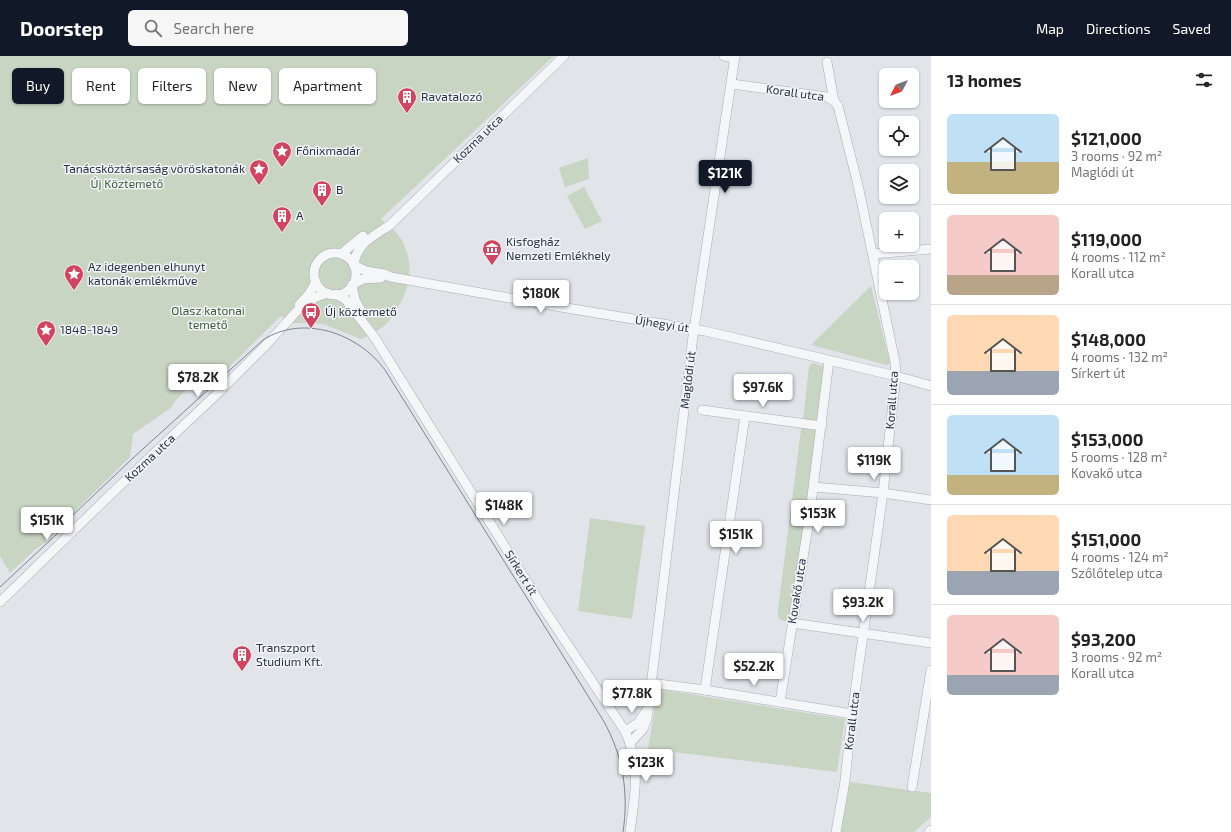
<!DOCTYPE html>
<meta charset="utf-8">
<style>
:root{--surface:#fff;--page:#f6f6f6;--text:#222;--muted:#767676;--line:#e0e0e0;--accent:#111827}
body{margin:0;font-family:"Exo 2",sans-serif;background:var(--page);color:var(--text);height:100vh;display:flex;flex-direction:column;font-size:15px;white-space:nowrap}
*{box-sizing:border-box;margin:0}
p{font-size:13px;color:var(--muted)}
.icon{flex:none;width:22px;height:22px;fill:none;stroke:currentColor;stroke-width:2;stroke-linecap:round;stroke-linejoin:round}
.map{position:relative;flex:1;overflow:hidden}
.details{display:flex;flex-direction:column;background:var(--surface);width:300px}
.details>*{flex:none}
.banner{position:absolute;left:12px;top:12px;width:380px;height:36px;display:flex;gap:8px}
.needle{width:26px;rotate:229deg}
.controls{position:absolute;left:879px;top:12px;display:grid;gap:8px}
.controls a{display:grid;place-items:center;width:40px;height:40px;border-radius:6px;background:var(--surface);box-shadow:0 1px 3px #0004;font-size:20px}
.price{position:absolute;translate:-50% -34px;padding:0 9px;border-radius:4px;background:#fff;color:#222;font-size:13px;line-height:26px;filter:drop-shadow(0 1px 2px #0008)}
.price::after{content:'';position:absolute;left:50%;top:24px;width:12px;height:9px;margin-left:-6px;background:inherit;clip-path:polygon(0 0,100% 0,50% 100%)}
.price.current{background:var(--accent);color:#fff}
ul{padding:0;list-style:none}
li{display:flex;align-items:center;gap:12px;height:100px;padding:0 16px}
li+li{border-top:1px solid var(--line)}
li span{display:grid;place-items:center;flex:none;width:112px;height:80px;border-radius:6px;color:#555}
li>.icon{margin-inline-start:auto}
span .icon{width:48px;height:48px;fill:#fffc;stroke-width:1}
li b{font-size:17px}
h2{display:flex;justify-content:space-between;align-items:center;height:48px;padding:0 16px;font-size:17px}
.pill{padding:0 14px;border-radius:6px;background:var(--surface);box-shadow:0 1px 3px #0004;font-size:14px;line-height:36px}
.pill.current{background:var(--accent);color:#fff}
header{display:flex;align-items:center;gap:24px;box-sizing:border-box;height:56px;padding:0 20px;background:var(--accent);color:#fff}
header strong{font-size:19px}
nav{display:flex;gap:22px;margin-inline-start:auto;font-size:14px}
.search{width:280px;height:36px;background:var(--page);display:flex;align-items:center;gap:10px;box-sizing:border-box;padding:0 14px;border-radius:6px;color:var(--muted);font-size:15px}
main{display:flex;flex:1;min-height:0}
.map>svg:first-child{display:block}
.green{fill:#c8d5c2}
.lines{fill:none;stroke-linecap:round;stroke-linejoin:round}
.minor-casing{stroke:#a6acb5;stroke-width:10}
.minor{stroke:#f4f6f8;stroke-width:9}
.tram{stroke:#7a8595;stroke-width:1}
.labels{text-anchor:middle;stroke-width:3;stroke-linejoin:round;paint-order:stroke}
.street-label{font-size:12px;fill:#293443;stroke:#f1f4f8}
.poi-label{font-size:12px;fill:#293443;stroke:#f1f4f8;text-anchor:start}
.park-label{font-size:12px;fill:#3f5f36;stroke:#f1f4f8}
</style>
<header>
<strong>Doorstep</strong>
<div class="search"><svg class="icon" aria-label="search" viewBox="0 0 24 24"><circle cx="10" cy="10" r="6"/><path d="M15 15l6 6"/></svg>Search here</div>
<nav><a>Map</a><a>Directions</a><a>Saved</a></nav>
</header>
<main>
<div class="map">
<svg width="931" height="776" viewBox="0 0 931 776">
<rect width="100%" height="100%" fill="#e1e5ea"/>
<g class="green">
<path d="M0,0H554L381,163C388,169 396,175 401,183C415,207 411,232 396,254C393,258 390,265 385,269C379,275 369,279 361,283L323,268L294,267L281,260L220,320L213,313L193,333L190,330L175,345L172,351L133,378L130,401L46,484L47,486L37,492L10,517L0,500Z"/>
<path d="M588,102L589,123L565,131L559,112Z"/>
<path d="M584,131L602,165L585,173L567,140Z"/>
<path d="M871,230L890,307L887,309L811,289Z"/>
<path d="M813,307L823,310L825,312L818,365L803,364L809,310Z"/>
<path d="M803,371L814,373L816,375L808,442L789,566L780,564L778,559V553L801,374Z"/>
<path d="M590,462L645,470L632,563L578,555Z"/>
<path d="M658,633L845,663L837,716L648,693Z"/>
<path d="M850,726L931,737V761L914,776H841Z"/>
</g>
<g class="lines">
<defs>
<g id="minor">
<path d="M724,0L735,2"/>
<path d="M827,6L834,45"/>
<path d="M732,28L827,41L834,45L838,50L858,129L895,306L896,320L883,437L852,658L845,725L836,776"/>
<circle cx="335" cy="218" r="21"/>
<path d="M341,198L363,180"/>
<path d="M873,198L931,193"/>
<path d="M354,209L366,215L384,218L391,221L549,249L705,275L896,320L931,330"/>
<path d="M354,209C356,187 374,180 390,169L564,0"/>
<path d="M352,229L355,244L362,257"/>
<path d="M352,229L363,223L381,222"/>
<path d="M336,238L346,244L375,282L540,547L625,675C641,710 635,739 630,776"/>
<path d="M299,249L309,238L316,226"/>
<path d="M702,354L822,370"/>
<path d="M814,431L883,437L931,444"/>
<path d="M0,546L109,440L219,336L265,290L297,255L316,241L328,237"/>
<path d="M792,567L931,587"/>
<path d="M651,627L705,634L852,658"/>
<path d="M705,634L745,360"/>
<path d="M780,646L809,464L829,305"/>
<path d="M625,675L638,667L646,655"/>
<path d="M630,687L643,673L647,663L693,280L735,0"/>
<path d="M912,731L931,614"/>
<path d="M929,776L931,774"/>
</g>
</defs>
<use href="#minor" class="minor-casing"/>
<use href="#minor" class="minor"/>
<path class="tram" d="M0,531L58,477L72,460L133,402L263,284C303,258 358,277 385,314L603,664C623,699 629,737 623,776"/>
</g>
<defs>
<symbol id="building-pin" viewBox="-11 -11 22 30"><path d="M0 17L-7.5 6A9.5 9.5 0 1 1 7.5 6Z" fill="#d2445f" stroke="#f1f4f8"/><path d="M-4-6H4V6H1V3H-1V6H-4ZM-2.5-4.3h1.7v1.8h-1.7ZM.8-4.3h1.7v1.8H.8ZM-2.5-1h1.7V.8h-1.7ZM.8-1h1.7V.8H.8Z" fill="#fff"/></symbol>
<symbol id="sight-pin" viewBox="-11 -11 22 30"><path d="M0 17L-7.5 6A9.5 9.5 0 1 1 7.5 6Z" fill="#d2445f" stroke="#f1f4f8"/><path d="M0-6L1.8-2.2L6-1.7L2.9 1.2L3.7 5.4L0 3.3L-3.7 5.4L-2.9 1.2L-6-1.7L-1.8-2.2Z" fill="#fff"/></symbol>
<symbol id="museum-pin" viewBox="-11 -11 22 30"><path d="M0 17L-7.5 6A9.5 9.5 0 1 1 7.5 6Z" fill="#d2445f" stroke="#f1f4f8"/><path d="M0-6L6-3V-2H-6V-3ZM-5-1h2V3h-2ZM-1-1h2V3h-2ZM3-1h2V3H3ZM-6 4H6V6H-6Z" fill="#fff"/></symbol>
<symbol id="bus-pin" viewBox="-11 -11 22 30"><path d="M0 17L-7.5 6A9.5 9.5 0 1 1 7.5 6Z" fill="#d2445f" stroke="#f1f4f8"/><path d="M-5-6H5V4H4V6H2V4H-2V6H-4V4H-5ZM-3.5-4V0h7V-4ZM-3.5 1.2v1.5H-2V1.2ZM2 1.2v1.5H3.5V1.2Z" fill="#fff"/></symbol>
</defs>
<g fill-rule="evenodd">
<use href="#building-pin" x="396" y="30" width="22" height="30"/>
<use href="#sight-pin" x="271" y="84" width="22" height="30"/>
<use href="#sight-pin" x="248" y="102" width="22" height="30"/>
<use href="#building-pin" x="311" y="123" width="22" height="30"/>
<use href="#building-pin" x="271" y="149" width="22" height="30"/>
<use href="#museum-pin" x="481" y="182" width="22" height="30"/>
<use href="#sight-pin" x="63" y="207" width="22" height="30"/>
<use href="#bus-pin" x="300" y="245" width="22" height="30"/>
<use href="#sight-pin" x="35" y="263" width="22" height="30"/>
<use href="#building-pin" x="231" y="588" width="22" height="30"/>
</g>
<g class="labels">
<g class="street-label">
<text transform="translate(795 37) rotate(8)" y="4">Korall utca</text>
<text transform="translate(478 83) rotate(-44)" y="4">Kozma utca</text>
<text transform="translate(662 268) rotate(9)" y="4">Újhegyi út</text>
<text transform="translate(688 324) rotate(-83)" y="4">Maglódi út</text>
<text transform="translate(892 344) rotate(-86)" y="4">Korall utca</text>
<text transform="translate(150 402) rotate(-43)" y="4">Kozma utca</text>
<text transform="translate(521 517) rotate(58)" y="4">Sírkert út</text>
<text transform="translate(797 535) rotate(-81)" y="4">Kovakő utca</text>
<text transform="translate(852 665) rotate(-83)" y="4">Korall utca</text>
</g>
<g class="poi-label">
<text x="421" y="45">Ravatalozó</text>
<text x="296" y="99">Főnixmadár</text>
<text x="245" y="117" text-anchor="end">Tanácsköztársaság vöröskatonák</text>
<text x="336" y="138">B</text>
<text x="296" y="164">A</text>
<text x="506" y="190">Kisfogház<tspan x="506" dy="14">Nemzeti Emlékhely</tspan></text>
<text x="88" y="215">Az idegenben elhunyt<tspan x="88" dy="14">katonák emlékműve</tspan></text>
<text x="325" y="260">Új köztemető</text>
<text x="60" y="278">1848-1849</text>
<text x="256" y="596">Transzport<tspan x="256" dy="14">Studium Kft.</tspan></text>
</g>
<g class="park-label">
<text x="127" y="132">Új Köztemető</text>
<text x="208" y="259">Olasz katonai<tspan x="208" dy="14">temető</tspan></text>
</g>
</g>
</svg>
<div class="controls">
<a><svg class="needle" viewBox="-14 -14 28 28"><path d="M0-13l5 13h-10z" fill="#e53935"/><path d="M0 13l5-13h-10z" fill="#767676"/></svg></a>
<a><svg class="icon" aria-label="locate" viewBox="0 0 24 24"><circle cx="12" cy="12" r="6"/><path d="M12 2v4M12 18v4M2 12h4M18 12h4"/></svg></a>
<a><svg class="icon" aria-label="layers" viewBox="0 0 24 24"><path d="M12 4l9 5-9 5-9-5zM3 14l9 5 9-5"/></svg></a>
<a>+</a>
<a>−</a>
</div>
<b class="price current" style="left:725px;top:138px">$121K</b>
<b class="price" style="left:541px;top:258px">$180K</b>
<b class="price" style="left:198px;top:342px">$78.2K</b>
<b class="price" style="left:763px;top:352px">$97.6K</b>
<b class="price" style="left:874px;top:425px">$119K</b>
<b class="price" style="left:504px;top:470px">$148K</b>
<b class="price" style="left:818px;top:478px">$153K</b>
<b class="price" style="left:47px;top:485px">$151K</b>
<b class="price" style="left:736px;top:499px">$151K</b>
<b class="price" style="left:863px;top:567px">$93.2K</b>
<b class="price" style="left:754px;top:631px">$52.2K</b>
<b class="price" style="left:632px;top:658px">$77.8K</b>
<b class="price" style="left:646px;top:727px">$123K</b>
<div class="banner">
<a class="pill current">Buy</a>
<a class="pill">Rent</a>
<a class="pill">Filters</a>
<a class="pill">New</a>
<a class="pill">Apartment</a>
</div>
</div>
<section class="details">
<h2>13 homes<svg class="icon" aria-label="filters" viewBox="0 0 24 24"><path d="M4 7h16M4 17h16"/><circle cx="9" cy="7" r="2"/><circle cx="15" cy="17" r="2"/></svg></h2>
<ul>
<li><span style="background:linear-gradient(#bfe0f5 60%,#c2b280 0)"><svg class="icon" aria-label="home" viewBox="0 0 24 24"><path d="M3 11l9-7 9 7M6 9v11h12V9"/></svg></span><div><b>$121,000</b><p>3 rooms · 92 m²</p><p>Maglódi út</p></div></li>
<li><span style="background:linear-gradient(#f6c9c9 75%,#b9a48a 0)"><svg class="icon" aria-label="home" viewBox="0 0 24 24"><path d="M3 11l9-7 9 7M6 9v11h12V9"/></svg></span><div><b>$119,000</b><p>4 rooms · 112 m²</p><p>Korall utca</p></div></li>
<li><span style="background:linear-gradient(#ffd9b3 70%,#9aa5b1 0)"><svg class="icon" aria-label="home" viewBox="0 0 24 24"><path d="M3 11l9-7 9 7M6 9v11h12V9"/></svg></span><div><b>$148,000</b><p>4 rooms · 132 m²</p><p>Sírkert út</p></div></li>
<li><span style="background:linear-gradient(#bfe0f5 75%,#c2b280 0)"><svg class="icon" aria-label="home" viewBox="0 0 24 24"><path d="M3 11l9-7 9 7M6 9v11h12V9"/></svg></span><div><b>$153,000</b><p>5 rooms · 128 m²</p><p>Kovakő utca</p></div></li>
<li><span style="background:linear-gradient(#ffd9b3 70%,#9aa5b1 0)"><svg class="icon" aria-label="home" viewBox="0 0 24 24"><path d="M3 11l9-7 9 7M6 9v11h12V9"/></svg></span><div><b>$151,000</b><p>4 rooms · 124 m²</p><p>Szőlőtelep utca</p></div></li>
<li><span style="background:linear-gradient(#f6c9c9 75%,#9aa5b1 0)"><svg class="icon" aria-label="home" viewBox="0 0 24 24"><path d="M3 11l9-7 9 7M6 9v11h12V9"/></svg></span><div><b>$93,200</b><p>3 rooms · 92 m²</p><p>Korall utca</p></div></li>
</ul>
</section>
</main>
